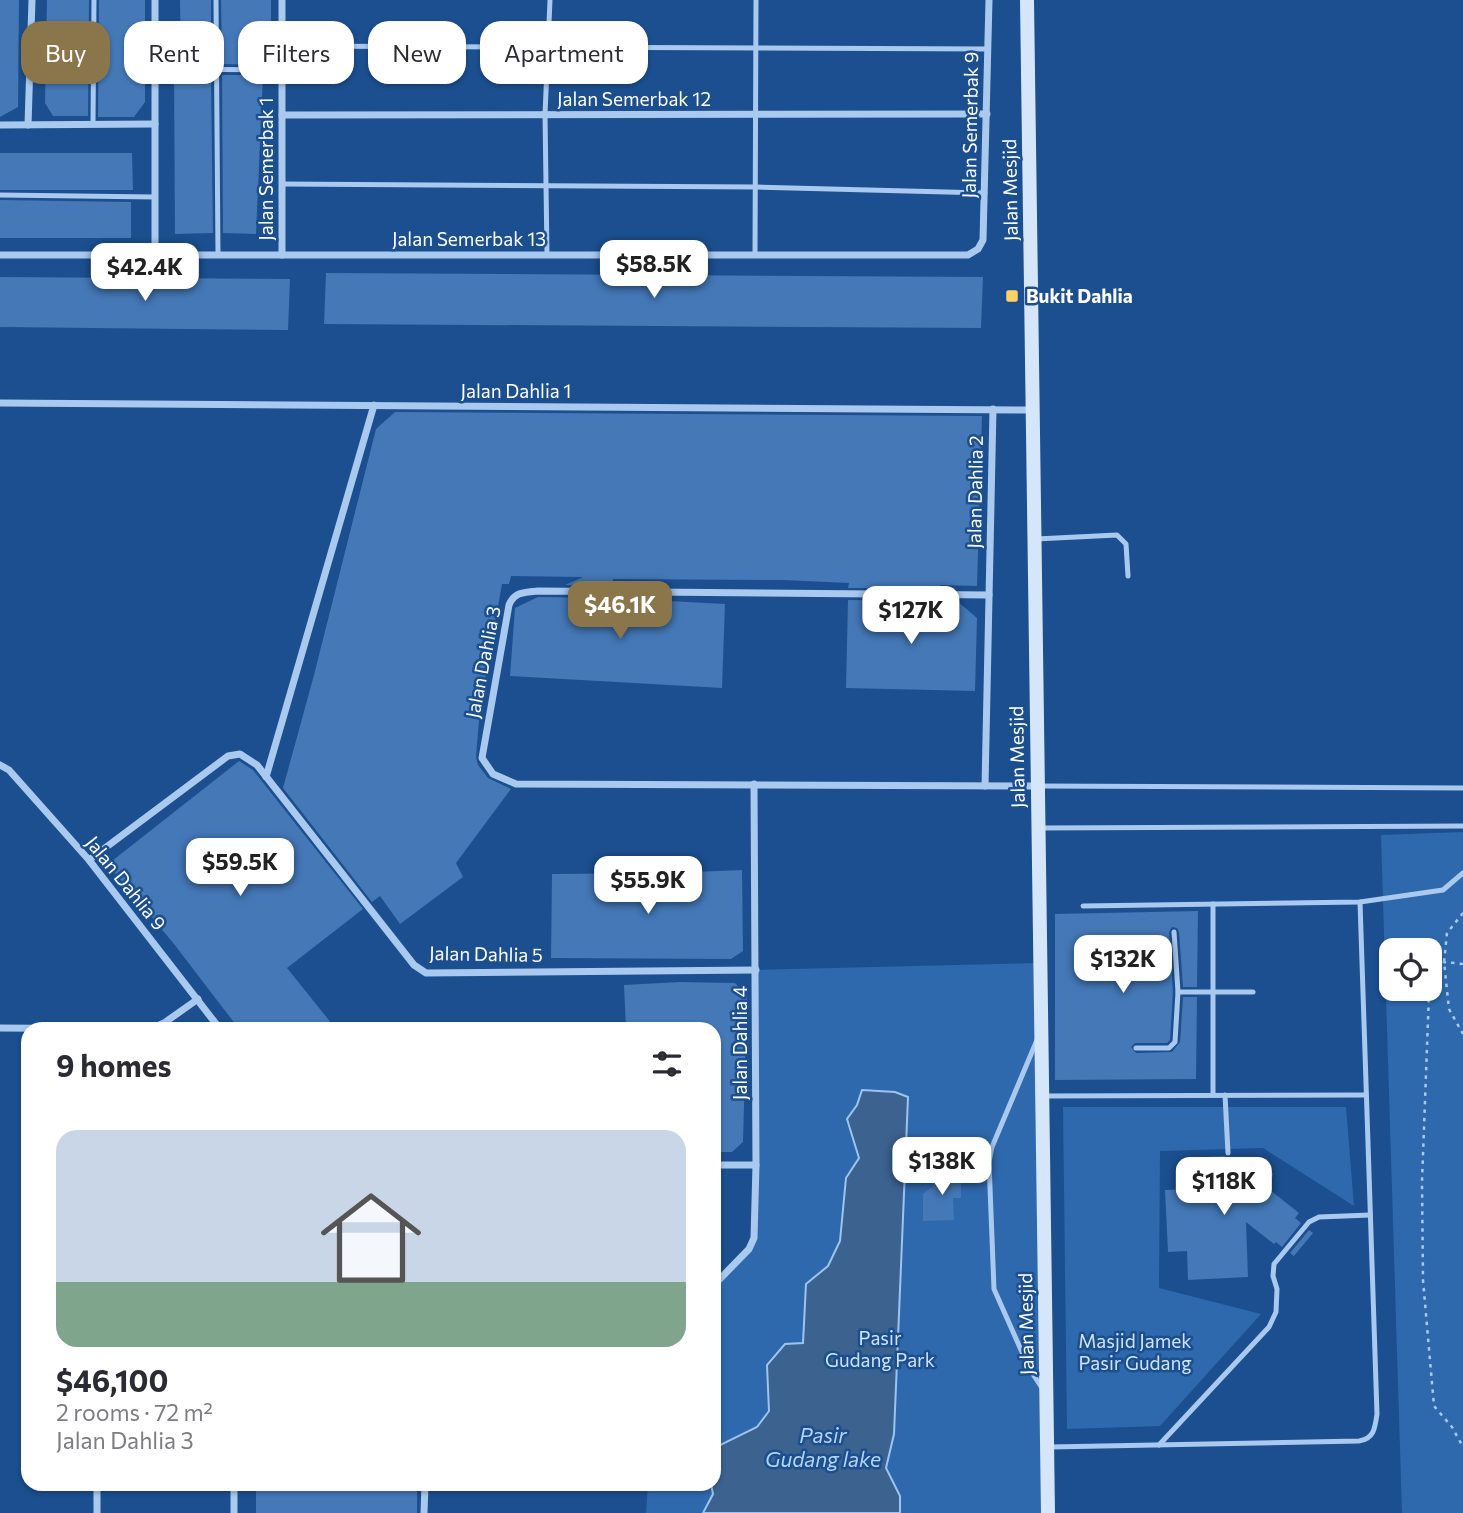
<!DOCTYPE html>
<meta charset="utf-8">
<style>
:root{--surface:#fff;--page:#f2f2f3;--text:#2b2b33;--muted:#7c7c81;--accent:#8a764a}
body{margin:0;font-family:Commissioner,sans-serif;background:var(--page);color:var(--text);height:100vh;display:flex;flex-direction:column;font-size:26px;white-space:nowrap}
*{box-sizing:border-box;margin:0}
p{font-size:23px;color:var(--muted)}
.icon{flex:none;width:38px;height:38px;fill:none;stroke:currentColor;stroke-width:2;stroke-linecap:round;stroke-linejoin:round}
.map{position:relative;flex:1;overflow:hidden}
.drawer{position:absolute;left:21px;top:1022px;width:700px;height:469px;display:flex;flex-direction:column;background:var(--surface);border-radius:21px;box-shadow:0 2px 5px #0004}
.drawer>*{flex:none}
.guide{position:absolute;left:21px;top:21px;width:700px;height:63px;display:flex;gap:14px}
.fabs{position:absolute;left:1379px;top:938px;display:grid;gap:14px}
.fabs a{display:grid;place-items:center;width:63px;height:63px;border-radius:14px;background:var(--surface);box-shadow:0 2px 5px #0004;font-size:35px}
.price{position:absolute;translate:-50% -60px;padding:0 16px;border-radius:14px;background:#fff;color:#222;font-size:23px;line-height:46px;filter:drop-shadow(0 2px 4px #0008)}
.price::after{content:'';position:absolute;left:50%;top:42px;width:21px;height:16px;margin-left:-10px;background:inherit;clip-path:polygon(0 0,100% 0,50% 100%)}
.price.active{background:var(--accent);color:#fff}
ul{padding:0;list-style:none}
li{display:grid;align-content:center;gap:14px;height:371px;padding:0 35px}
li span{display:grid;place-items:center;height:217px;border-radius:21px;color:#555}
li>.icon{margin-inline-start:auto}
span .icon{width:126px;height:126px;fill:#fffc;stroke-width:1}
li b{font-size:30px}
h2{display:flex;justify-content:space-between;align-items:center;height:84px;padding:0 35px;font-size:30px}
.chip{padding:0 24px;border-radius:21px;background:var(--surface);box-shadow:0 2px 5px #0004;font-size:24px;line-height:63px}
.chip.active{background:var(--accent);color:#fff}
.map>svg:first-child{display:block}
.green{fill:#2e69ad;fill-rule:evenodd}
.water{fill:#3c6290;stroke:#9cc4f0;stroke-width:2}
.building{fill:#4478b7}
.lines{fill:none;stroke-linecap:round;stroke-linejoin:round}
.path{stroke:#a9c9ee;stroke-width:2.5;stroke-dasharray:3.5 5;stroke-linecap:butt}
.lane{stroke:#a9c9ee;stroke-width:5}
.street{stroke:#a9c9ee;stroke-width:7}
.secondary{stroke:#d6e6fa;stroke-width:14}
.poi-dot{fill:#ffd166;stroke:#1b4f8f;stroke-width:2.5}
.labels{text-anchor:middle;stroke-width:5;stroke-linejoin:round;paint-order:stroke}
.street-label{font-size:19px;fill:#fff;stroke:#1b4f8f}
.poi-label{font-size:19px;font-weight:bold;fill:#fff;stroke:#1b4f8f;text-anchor:start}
.park-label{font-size:19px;fill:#cfe3fa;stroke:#1b4f8f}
.water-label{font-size:21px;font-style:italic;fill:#b5d3f5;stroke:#1b4f8f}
</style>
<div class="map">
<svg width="1463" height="1513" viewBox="0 0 1463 1513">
<rect width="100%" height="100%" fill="#1b4f8f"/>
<g class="green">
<path d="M1463,832V1513H1402L1381,835ZM1391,950H1430V989H1391Z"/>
<path d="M1040,963L1048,1513H646L648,1484H714V1290L749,1249L754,1225L756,970Z"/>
<path d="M1063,1107H1346L1354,1206L1263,1148L1160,1151L1159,1288L1261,1314L1160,1426L1067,1429Z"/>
</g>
<path class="water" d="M862,1090L895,1092L908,1097L894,1434L886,1468L900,1496V1513H703L713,1494L711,1484H714V1448L757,1427L769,1411L767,1365L785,1344L803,1343L806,1284L828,1266L840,1241L846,1178L859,1158L847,1119L857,1105Z"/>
<g class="building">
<path d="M0,0H19L18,107L0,117Z"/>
<path d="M47,0H89L88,116H53L45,103Z"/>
<path d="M99,0H145V102L134,117H98Z"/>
<path d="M180,0H211V64H181Z"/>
<path d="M221,0H271V61H264V65L222,64Z"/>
<path d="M174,74L211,75L213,233L175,234Z"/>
<path d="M222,75H263L256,234L223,233Z"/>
<path d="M0,153H132L133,190H0Z"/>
<path d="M0,200L131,202V238H0Z"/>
<path d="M326,273L983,277L981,328L324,324Z"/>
<path d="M0,277L290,279L288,330L0,327Z"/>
<path d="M395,412L982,416L977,586L940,585L943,588H848L849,583L783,580L613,579V586L565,585L583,577L511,576L509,584H502L480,708L476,757L478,765L488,778L511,789L456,863L463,877L400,924L380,896L372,902L283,788L314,675L376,429Z"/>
<path d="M538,597L613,598L725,604L722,688L510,676L515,608Z"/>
<path d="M848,600L957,601L977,618L975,691L846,688Z"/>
<path d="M239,761L253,770L363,909L287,968L336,1029H239L174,944L113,871L112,861Z"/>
<path d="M742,870L743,951L731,959L551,958L552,874L670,873Z"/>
<path d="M1198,911L1197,987H1183L1179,932L1177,928L1172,927L1169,932L1173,992L1170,1040L1167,1043H1135L1131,1047L1136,1053L1172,1052L1180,1042L1183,997H1197L1196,1079L1055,1080V914Z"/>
<path d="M680,982L735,983L747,995L743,1142L732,1152H714V1029H626L624,985Z"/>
<path d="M947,1147L954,1156L936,1168L930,1158Z"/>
<path d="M1224,1156L1230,1160L1248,1159L1249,1175L1273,1173L1270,1190L1299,1213L1295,1218L1301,1223L1282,1247L1276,1242L1274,1244L1246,1222L1248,1277L1188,1280L1187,1251L1168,1252L1165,1190L1189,1189L1187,1158Z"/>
<path d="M961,1172V1198H953L954,1220L923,1221V1194L933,1186V1173Z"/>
<path d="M1309,1230L1313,1233L1294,1256L1290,1253Z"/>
<rect x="256" y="1484" width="161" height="29"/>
</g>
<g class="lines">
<g class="path">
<path d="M1463,913L1447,933L1444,962L1449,1009L1463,1034"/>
<path d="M1463,964L1444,962L1429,993L1422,1182L1423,1280L1434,1406L1452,1427L1463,1447"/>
</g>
<g class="lane">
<path d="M216,0L218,255"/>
<path d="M282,46L988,49"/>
<path d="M155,69L282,70"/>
<path d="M93,124L94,0"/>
<path d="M282,184L756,187L985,193"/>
<path d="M0,195L155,197"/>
<path d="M547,255L545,114L550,0"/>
<path d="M755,255L756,0"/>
<path d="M1036,539L1117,535L1126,544L1128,576"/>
<path d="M1040,786L1463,788"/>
<path d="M1039,828L1463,826"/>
<path d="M1083,906L1360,902L1443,890L1463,873"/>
<path d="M1178,992H1253"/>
<path d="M1037,1040L992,1147L989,1162L994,1289L1029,1368L1042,1388"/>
<path d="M1136,1048H1169L1175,1042L1178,992L1174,932"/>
<path d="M1213,1095V904"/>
<path d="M1225,1095L1228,1153"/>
<path d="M1044,1096L1366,1095"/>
<path d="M1159,1445L1269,1327L1276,1312L1277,1289L1273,1276L1274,1264L1309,1222L1319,1217L1370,1215"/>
<path d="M1050,1447L1359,1441C1374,1439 1375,1428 1377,1414L1360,902"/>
</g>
<g class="street">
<path d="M155,0V255"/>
<path d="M282,115L987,114"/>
<path d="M0,125L155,124"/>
<path d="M28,125L32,0"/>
<path d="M0,255H968L978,249L983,240L989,0"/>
<path d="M282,255V0"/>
<path d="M0,403L1031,410"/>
<path d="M989,595L538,591C525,592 514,592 509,605L482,758L493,774L516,784L1037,786"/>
<path d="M0,765L9,770L89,860L220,1029"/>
<path d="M266,777L374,405"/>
<path d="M985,786L993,409"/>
<path d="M89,860L228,756L240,754L257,765L414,965L426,973L756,970"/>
<path d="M0,1028L150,1029L164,1023L198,999"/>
<path d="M714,1165H756"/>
<path d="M714,1285L749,1249L754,1238L756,1165L754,784"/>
<path d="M97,1484V1513"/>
<path d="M234,1513V1484"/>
<path d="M424,1513L425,1484"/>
</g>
<path class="secondary" d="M1027,0L1048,1513"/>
</g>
<rect class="poi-dot" x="1005" y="289" width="14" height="14" rx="3.5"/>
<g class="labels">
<g class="street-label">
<text x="634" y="106">Jalan Semerbak 12</text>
<text transform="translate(970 125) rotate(-89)" y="7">Jalan Semerbak 9</text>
<text transform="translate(266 169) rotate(-90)" y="7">Jalan Semerbak 1</text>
<text transform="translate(1010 190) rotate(-91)" y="7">Jalan Mesjid</text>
<text x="469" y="246">Jalan Semerbak 13</text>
<text x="516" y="398">Jalan Dahlia 1</text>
<text transform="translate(975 492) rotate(-89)" y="7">Jalan Dahlia 2</text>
<text transform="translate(483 662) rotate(-79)" y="7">Jalan Dahlia 3</text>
<text transform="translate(1017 757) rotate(-91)" y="7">Jalan Mesjid</text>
<text transform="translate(126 883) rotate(51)" y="7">Jalan Dahlia 9</text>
<text transform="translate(486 954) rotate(1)" y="7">Jalan Dahlia 5</text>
<text transform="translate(740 1043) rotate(-90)" y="7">Jalan Dahlia 4</text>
<text transform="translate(1026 1324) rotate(-91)" y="7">Jalan Mesjid</text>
</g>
<g class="poi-label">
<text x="1026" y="303">Bukit Dahlia</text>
</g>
<g class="park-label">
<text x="880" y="1345">Pasir<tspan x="880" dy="22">Gudang Park</tspan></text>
<text x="1135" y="1348">Masjid Jamek<tspan x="1135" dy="22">Pasir Gudang</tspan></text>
</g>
<g class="water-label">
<text x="823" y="1443">Pasir<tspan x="823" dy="24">Gudang lake</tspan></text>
</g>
</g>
</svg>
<div class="fabs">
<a><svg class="icon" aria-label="locate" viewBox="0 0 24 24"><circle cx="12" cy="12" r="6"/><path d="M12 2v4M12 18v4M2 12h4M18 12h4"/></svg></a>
</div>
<b class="price" style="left:654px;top:300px">$58.5K</b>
<b class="price" style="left:145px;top:303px">$42.4K</b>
<b class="price active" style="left:620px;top:641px">$46.1K</b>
<b class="price" style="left:911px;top:646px">$127K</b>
<b class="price" style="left:240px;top:898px">$59.5K</b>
<b class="price" style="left:648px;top:916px">$55.9K</b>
<b class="price" style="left:1123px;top:995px">$132K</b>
<b class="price" style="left:942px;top:1197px">$138K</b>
<b class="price" style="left:1224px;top:1217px">$118K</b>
<div class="guide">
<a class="chip active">Buy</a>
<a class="chip">Rent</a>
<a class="chip">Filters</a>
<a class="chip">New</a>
<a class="chip">Apartment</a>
</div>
<section class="drawer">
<h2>9 homes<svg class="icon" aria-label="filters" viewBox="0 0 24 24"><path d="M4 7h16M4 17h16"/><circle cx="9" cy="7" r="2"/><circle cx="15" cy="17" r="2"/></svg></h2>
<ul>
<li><span style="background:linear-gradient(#c9d6e8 70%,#7fa58c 0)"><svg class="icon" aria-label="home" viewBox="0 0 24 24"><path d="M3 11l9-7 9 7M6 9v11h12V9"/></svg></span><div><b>$46,100</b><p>2 rooms · 72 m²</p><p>Jalan Dahlia 3</p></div></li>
</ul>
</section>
</div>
